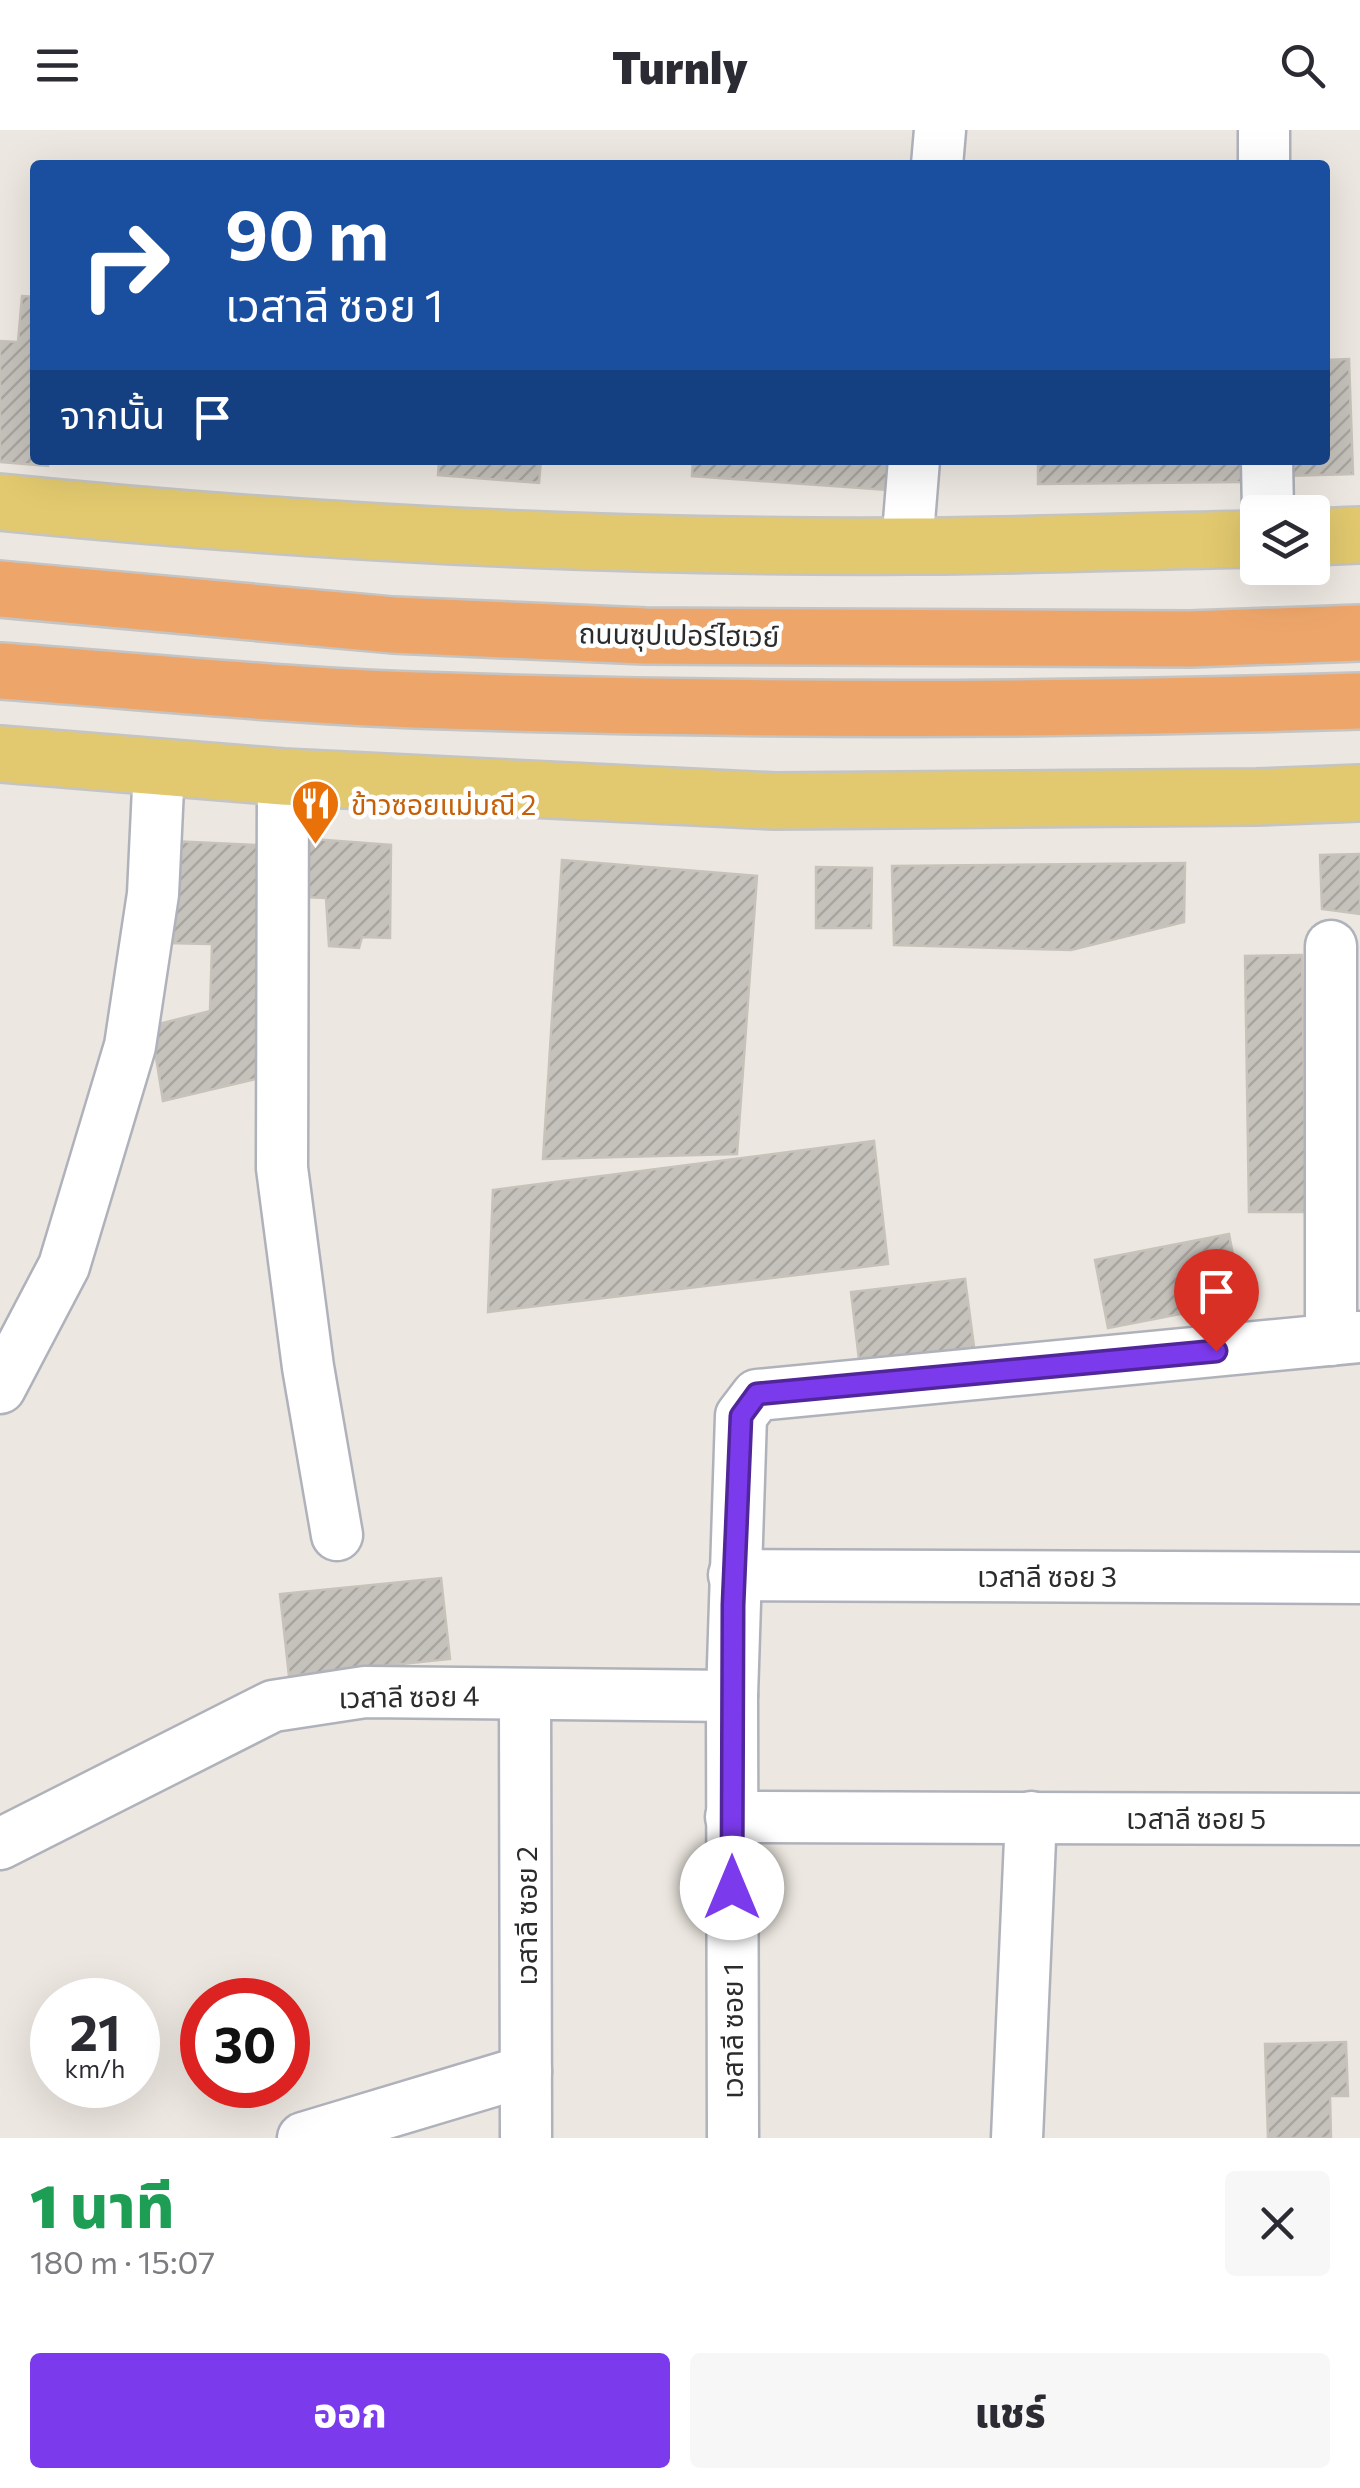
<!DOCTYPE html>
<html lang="th">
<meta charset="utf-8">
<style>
body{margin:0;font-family:Commissioner,"Noto Sans Thai",sans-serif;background:#f7f7f7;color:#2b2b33;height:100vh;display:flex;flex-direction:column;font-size:38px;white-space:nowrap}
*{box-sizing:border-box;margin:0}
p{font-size:32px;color:#7c7c81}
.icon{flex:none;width:55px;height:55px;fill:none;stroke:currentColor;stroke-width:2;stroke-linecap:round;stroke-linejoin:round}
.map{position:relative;height:2008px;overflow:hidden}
.sheet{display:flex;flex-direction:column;background:#fff;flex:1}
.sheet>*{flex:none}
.top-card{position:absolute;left:30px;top:30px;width:1300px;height:305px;border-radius:10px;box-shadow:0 10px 40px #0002;background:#1a4fa0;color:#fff;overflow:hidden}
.fabs{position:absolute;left:1240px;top:365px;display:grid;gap:20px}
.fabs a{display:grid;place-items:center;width:90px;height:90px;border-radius:10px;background:#fff;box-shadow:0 10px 40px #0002;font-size:50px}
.speed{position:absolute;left:30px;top:1848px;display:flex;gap:20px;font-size:50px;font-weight:700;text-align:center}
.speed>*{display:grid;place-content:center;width:130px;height:130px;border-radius:50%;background:#fff;box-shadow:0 10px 40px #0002;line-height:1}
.speed small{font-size:25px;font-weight:400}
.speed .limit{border:15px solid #d22;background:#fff;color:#111}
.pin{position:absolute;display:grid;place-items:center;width:85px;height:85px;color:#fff;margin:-102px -42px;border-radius:50% 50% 50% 0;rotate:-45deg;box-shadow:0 0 10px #0007}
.pin .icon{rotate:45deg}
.me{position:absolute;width:110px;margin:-55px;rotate:0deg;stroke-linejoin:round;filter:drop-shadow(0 0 8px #0008)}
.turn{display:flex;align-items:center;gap:35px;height:210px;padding:0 30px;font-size:45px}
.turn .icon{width:130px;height:130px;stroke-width:2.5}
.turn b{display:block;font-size:70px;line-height:85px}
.then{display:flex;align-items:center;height:95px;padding:0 30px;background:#0003;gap:20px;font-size:38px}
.round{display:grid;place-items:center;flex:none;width:105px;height:105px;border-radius:10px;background:#f7f7f7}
.summary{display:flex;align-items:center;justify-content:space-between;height:170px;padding:0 30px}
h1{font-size:60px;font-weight:800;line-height:75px;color:#1e9e55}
.primary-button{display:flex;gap:20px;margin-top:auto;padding:20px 30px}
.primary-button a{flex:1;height:115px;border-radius:10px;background:#7c3aed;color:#fff;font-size:40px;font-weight:800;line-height:115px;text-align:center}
.primary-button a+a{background:#f7f7f7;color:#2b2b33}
header{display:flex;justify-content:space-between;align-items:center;height:130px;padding:0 30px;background:#fff;font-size:45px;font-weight:800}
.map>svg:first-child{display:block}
.building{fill:url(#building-hatch);stroke:#c8c3ba;stroke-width:2.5}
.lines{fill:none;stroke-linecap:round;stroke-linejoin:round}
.minor-casing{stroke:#b0b2bb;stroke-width:55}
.major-casing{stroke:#c4c4c4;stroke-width:60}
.highway-casing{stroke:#c4c4c4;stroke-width:60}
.minor{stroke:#fff;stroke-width:50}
.major{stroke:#e2c96f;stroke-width:55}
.highway{stroke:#eda56a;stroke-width:55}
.route-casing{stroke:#51269a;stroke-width:25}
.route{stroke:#7c3aed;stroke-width:18}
.labels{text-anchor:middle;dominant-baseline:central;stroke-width:9;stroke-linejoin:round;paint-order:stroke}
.street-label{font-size:28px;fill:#2c2c2c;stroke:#fff}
.food-label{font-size:28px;fill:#c56008;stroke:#fff;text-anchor:start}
</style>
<header><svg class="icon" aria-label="menu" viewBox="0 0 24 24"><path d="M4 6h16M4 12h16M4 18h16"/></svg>Turnly<svg class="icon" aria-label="search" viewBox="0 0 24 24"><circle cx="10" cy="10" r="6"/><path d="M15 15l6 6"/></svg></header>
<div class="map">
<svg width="1360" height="2008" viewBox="0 0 1360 2008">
<defs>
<pattern id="building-hatch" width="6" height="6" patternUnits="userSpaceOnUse" patternTransform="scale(2.5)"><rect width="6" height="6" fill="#c5c1bb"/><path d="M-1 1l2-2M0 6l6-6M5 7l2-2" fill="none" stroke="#a9a6a1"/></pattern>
</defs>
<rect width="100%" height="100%" fill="#ece7e0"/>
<g class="building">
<polygon points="22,166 35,167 35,330 48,330 48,336 0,332 0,211 18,212"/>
<polygon points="1349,229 1353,344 1285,346 1284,330 1325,330 1325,230"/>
<polygon points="439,330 541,330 539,353 438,345"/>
<polygon points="693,330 903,330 901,361 692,346"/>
<polygon points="1038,330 1243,330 1243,352 1038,354"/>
<polygon points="299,708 391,715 390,808 362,807 359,818 329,816 326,768 303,767"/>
<polygon points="171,711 258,715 256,949 163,971 151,896 210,881 212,814 165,813"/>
<polygon points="1360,724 1360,784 1322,779 1320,725"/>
<polygon points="562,730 757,746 737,1024 543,1029"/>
<polygon points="1185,733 1184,792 1071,820 894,815 892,736"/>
<polygon points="816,737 872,738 871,798 816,798"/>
<polygon points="1302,825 1306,1082 1249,1082 1245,826"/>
<polygon points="874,1011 888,1134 488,1182 493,1060"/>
<polygon points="1229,1104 1242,1172 1108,1198 1095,1130"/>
<polygon points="965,1149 975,1224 860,1238 851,1162"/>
<polygon points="441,1448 450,1529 289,1546 280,1464"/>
<polygon points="1346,1912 1348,1966 1330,1966 1331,2008 1268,2008 1265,1914"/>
</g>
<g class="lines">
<defs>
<g id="minor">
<polyline points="1264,0 1264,35"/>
<polyline points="937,35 940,0"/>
<polyline points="1267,330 1268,382"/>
<polyline points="907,416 914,330"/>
<polyline points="283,647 282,1038 308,1237 337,1405"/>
<polyline points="1331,816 1331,1210"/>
<polyline points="0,1258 64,1136 130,916 153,764 159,637"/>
<polyline points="734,1445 1360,1448"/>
<polyline points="525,1565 526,2008"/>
<polyline points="731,1687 1360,1689"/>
<polyline points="0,1714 273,1576 365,1562 732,1566"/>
<polyline points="303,2008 526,1941"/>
<polyline points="733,2008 732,1566 741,1286 757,1265 1360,1207"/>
<polyline points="1017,2008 1031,1687"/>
</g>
<g id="major">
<path d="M0,372C302,402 606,418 909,416C1025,416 1141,411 1258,409"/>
<polyline points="1312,407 1360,405"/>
<polyline points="0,624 283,647 775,671 1257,667 1360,663"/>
</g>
<g id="highway">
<polyline points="0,459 393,495 645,506 1190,509 1360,503"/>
<path d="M0,541C138,551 277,565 415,570C730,581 1045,581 1360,571"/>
</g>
</defs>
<use href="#minor" class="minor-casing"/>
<use href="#major" class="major-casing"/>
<use href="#highway" class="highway-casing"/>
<use href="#minor" class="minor"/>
<use href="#major" class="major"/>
<use href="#highway" class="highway"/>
</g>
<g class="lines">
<defs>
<polyline id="route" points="732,1758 733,1475 741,1286 757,1264 1216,1221"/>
</defs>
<use href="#route" class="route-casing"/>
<use href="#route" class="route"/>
</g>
<defs>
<symbol id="restaurant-pin" viewBox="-11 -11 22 30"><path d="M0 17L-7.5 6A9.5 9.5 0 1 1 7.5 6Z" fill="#e8710a" stroke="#fff"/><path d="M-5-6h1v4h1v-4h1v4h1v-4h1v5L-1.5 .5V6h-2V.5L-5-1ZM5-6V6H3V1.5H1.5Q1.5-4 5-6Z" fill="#fff"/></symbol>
</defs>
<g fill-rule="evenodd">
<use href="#restaurant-pin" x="288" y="646" width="55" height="75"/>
</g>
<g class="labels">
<g class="street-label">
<text transform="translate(679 504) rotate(1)">ถนนซุปเปอร์ไฮเวย์</text>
<text x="1047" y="1446">เวสาลี ซอย 3</text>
<text transform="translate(409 1566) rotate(-1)">เวสาลี ซอย 4</text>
<text x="1196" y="1688">เวสาลี ซอย 5</text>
<text transform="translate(526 1786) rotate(-90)">เวสาลี ซอย 2</text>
<text transform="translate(732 1901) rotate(-90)">เวสาลี ซอย 1</text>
</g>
<g class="food-label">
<text x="351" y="674">ข้าวซอยแม่มณี 2</text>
</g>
</g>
</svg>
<div class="fabs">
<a><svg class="icon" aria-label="layers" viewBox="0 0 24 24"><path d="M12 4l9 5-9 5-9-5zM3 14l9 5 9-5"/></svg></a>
</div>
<div class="speed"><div>21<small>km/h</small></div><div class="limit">30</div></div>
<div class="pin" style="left:1216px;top:1221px;background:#d93025"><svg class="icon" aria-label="arrive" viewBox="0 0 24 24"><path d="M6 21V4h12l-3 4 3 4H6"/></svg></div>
<svg class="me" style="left:732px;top:1758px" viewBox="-20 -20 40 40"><circle r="19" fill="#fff"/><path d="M0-13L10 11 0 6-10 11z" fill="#7c3aed"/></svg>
<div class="top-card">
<div class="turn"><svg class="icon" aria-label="right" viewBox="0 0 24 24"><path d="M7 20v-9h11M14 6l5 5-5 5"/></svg><div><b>90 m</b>เวสาลี ซอย 1</div></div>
<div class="then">จากนั้น<svg class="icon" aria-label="arrive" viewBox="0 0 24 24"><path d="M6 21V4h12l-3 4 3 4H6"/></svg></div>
</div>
</div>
<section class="sheet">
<div class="summary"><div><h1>1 นาที</h1><p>180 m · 15:07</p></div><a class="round"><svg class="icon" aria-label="close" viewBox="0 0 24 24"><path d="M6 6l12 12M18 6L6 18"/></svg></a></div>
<div class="primary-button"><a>ออก</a><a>แชร์</a></div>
</section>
